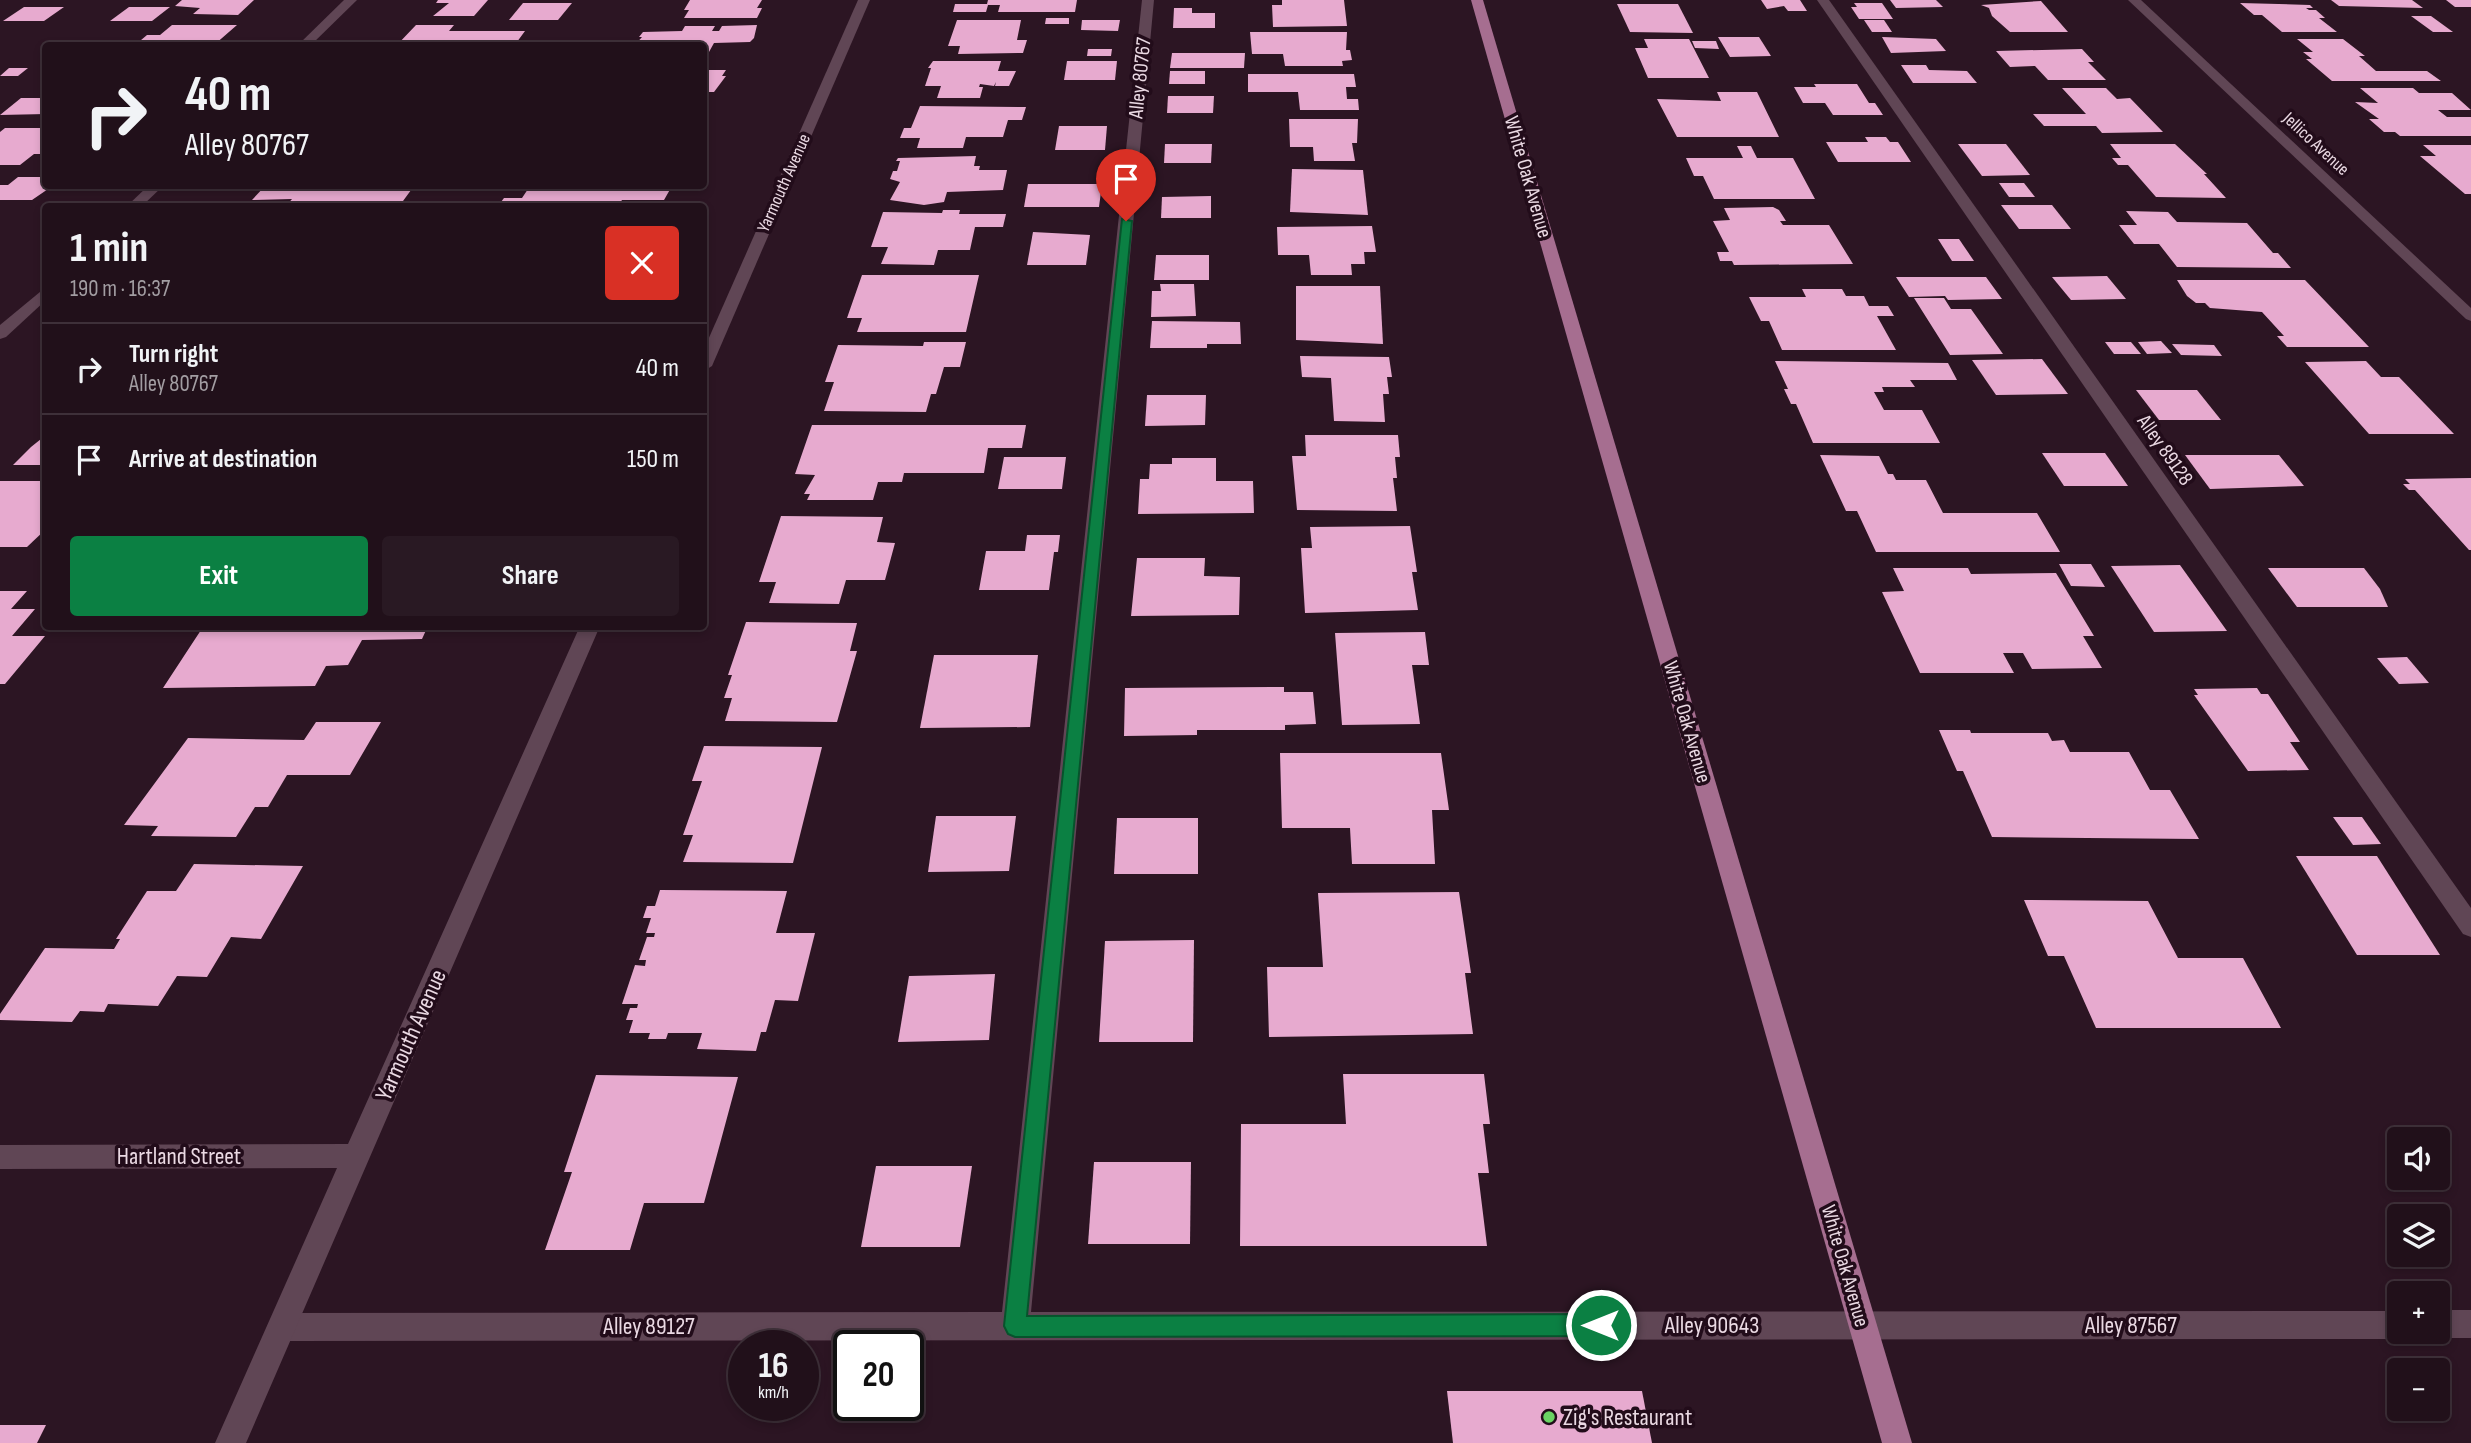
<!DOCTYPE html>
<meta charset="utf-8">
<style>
body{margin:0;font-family:"Sofia Sans Condensed",sans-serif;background:#291923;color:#f1f3f6;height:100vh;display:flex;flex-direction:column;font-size:26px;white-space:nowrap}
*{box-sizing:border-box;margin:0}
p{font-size:23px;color:#a29da2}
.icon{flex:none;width:38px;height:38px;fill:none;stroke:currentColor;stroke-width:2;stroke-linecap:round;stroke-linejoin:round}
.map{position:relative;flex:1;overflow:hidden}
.drawer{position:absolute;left:42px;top:203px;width:665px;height:427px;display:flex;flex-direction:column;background:#21101a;border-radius:7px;box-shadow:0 4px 10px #0003,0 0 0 2px #3e3039}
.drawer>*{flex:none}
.top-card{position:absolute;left:42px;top:42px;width:665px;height:147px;border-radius:7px;box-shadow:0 4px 10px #0003,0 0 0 2px #3e3039;background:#21101a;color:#f1f3f6;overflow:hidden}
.controls{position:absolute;left:2387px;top:1127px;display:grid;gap:14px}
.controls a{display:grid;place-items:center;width:63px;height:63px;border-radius:7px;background:#21101a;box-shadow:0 4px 10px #0003,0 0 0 2px #3e3039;font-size:35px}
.speed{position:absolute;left:728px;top:1330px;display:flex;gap:14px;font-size:35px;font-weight:700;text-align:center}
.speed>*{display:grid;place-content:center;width:91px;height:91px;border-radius:50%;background:#21101a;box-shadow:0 4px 10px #0003,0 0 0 2px #3e3039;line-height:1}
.speed small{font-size:18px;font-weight:400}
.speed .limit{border:4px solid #111;border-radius:10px;background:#fff;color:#111}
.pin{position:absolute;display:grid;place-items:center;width:60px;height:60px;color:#fff;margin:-72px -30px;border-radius:50% 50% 50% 0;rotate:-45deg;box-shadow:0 0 7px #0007}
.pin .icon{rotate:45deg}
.me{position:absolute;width:77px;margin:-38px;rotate:270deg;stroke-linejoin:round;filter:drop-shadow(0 0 5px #0008)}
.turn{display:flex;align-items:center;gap:24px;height:147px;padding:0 28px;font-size:32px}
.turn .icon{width:91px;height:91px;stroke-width:2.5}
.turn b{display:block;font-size:49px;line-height:60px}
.round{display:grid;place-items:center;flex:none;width:74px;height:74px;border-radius:7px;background:#291923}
.summary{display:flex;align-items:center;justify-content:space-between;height:119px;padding:0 28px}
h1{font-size:42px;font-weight:700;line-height:52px}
.button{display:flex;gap:14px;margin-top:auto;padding:14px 28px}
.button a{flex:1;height:80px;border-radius:7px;background:#0b8043;color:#fff;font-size:28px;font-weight:700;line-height:80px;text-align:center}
.button a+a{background:#291923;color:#f1f3f6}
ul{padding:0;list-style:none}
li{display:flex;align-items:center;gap:21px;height:91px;padding:0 28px;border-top:2px solid #3e3039}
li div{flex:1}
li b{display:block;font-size:26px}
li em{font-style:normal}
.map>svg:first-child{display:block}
.building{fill:#e7aacf}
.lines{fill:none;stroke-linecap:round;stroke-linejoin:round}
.lane{fill:#604655;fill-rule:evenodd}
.street{fill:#604655;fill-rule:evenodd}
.primary{fill:#a66e90;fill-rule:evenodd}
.route{fill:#0b8043;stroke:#07532c;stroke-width:2}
.poi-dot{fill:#6ad363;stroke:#220c1a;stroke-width:2.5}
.labels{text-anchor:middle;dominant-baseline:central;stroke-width:7;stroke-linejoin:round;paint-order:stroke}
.far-street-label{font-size:18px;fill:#ead9e3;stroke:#220c1a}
.street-label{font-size:21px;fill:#ead9e3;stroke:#220c1a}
.near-street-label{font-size:24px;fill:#ead9e3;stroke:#220c1a}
.near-poi-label{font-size:24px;fill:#ead9e3;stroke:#220c1a;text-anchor:start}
</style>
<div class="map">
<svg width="2471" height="1443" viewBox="0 0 2471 1443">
<rect width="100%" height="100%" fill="#2c1523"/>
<g class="building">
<polygon points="182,0 254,0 238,15 193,14 200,8 175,6"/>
<polygon points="438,0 488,0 474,16 433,16 449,3 436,3"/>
<polygon points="690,0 762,0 757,8 762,8 757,18 684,18 689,10 684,10"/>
<polygon points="988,0 1077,0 1075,12 998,12 1000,5 988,5 986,12 953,12 955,4 987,4"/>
<polygon points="1282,0 1344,0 1347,26 1273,27 1272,5 1282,5"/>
<polygon points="1761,0 1800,0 1807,11 1788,11 1784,6 1767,9"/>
<polygon points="1890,0 1936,0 1943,7 1896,8"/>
<polygon points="2331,0 2412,0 2423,8 2339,6"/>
<polygon points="2446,0 2471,0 2471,7 2455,7"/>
<polygon points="2041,1 2068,32 2010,32 1992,16 1989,8 1981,5"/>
<polygon points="523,3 572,3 558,20 509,20"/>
<polygon points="1854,3 1882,3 1893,19 1859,19 1851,7 1857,7"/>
<polygon points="2240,3 2310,5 2313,8 2306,8 2309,10 2316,10 2325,18 2319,18 2337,32 2282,32 2262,15 2254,15"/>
<polygon points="1617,4 1678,4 1693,33 1630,32"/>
<polygon points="24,7 64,7 44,21 3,21"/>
<polygon points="129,7 170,7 152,21 110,21"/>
<polygon points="1174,8 1192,8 1192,13 1215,13 1215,28 1173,28"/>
<polygon points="2411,16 2431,16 2453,32 2433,32"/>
<polygon points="1046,18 1069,18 1069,24 1045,24"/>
<polygon points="957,20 1021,20 1017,40 1027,40 1023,53 958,54 960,46 948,46"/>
<polygon points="1082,20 1120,20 1118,31 1081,30"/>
<polygon points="1864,20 1884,20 1892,32 1872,32"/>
<polygon points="172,25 237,25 214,45 134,46 147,35 160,35"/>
<polygon points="416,25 454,25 449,31 525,31 514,46 396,46"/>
<polygon points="757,25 754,38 750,42 714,43 709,52 704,52 704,46 634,46 642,37 639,37 643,32 682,31 685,26 715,26 712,31 719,31 722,26"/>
<polygon points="1250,32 1347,32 1346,50 1350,50 1352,60 1342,61 1343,66 1285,66 1283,54 1252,54"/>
<polygon points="1718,37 1759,37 1771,56 1730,57"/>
<polygon points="1882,37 1936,39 1946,51 1891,53"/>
<polygon points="1644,39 1689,39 1709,78 1648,78 1635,48 1648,48"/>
<polygon points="2297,39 2343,39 2365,56 2359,56 2376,71 2427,71 2441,81 2332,81 2306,59 2312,59 2303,52 2313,52"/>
<polygon points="1692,41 1716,41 1719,49 1695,48"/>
<polygon points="1088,49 1112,49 1111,56 1087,56"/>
<polygon points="2082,49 2094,62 2088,62 2106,80 2048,80 2035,66 2010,67 1996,51"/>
<polygon points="1172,53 1245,53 1244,68 1170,68"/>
<polygon points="933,61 1001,61 998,71 1016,71 1009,86 995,86 996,82 994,86 980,84 979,87 983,87 980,98 937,98 941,86 925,86 931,68 928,68"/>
<polygon points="1067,61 1117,61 1115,80 1064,80"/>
<polygon points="1901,65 1926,65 1929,70 1967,71 1977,83 1913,83"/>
<polygon points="9,68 28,68 18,76 0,76"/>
<polygon points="704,70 726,70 722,76 726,76 714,92 706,92 704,97"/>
<polygon points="1170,71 1205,71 1205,84 1169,84"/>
<polygon points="1248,74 1354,74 1356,87 1346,87 1347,99 1358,99 1359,110 1300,110 1298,92 1248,92"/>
<polygon points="1814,84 1857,84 1869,103 1875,103 1883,115 1833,115 1825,103 1803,103 1794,87 1816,87"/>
<polygon points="2062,88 2106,88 2117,99 2130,98 2163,132 2102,133 2096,126 2044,126 2033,114 2086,114"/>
<polygon points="2360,88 2413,88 2419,93 2452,93 2471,110 2438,110 2447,117 2471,117 2471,136 2400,136 2395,132 2384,132 2369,119 2379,119 2355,102 2378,103"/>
<polygon points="1717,92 1757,92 1779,137 1677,137 1657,99 1721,101"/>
<polygon points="1168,96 1214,96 1213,113 1167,113"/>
<polygon points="21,98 46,98 46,114 0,115"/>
<polygon points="920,106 1026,107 1022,120 1008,120 1003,137 966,137 963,148 917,148 920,138 900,138 904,128 911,128"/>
<polygon points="1289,119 1358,119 1357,143 1352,143 1355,161 1314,161 1313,147 1290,147"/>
<polygon points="1059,126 1107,126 1105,150 1055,150"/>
<polygon points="5,128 46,128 46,154 34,154 20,165 0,165 0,132"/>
<polygon points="1865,137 1886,137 1890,142 1898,142 1911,162 1838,162 1826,142 1868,142"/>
<polygon points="1165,144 1212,144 1211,163 1164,163"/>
<polygon points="1958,144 2006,144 2030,175 1982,176"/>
<polygon points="2110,144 2175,144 2207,174 2204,174 2226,198 2156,197 2128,165 2118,165 2112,158 2121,158"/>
<polygon points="2423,145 2471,145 2471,194 2465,194 2420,156 2436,156"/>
<polygon points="1737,146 1751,146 1757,158 1793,158 1815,199 1714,199 1703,176 1694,176 1686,158 1743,158"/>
<polygon points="976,156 974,166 980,166 979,170 1007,170 1003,190 947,192 944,202 924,205 890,200 900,182 890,179 893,171 897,171 900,161 896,161 898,158"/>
<polygon points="1292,169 1363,170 1368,215 1290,212"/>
<polygon points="18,177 46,177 46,186 51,187 32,200 0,200 0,185 8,185"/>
<polygon points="1999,183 2024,183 2035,197 2009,197"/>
<polygon points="1028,184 1102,184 1099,207 1024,207"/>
<polygon points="265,186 414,186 403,201 380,202 377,206 286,206 292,199 252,200"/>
<polygon points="530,186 672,186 664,200 622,200 618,206 498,206 504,198 522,198"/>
<polygon points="1211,196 1211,218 1161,218 1162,197"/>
<polygon points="2001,205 2052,205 2071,229 2019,229"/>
<polygon points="1773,207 1779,210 1786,221 1780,221 1783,225 1829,225 1853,264 1734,265 1732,261 1720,261 1717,252 1729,252 1713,221 1730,220 1724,208"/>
<polygon points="943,210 960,210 959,214 1006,214 1003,227 975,227 970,250 938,250 934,265 881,264 888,247 871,247 883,212 942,213"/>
<polygon points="2126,211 2168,212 2177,222 2247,223 2273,253 2278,253 2291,268 2177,267 2159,244 2134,244 2119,225 2137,225"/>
<polygon points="1372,226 1376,252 1364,252 1365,264 1351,264 1352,275 1311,275 1309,255 1278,255 1277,227"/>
<polygon points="1033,232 1090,235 1086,265 1027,265"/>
<polygon points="1938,239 1959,239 1974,261 1952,261"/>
<polygon points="1156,255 1209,255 1209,280 1154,280"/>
<polygon points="862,275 979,275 966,332 857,332 862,318 847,318"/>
<polygon points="2107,276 2126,299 2071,300 2052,277"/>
<polygon points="1896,277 1986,277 2002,299 1948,300 1945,296 1909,297"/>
<polygon points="2177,280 2305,280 2369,347 2287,347 2277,336 2284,336 2262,312 2210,308 2205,303 2196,303 2187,296"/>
<polygon points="1160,284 1194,284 1196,316 1151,317 1152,291 1161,291"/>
<polygon points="1296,286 1380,286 1383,344 1296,340"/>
<polygon points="1802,289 1842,289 1846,296 1864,296 1869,306 1888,306 1894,316 1877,316 1896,350 1782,350 1769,321 1761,321 1749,297 1806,297"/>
<polygon points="1914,298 1944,298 1951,309 1971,309 2003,354 1950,355"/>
<polygon points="1152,321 1240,322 1241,344 1207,344 1207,348 1150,348"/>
<polygon points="2161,341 2172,353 2147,354 2138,342"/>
<polygon points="924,342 966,342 960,367 944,367 936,394 931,394 926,412 824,411 834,382 825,382 838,345 923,346"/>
<polygon points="2105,342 2131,342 2141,354 2114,354"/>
<polygon points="2172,344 2214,345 2222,356 2181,355"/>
<polygon points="1300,356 1389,357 1392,377 1387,377 1389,394 1383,394 1385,422 1334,421 1331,378 1302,377"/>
<polygon points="2042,359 2068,394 1996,395 1972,360"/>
<polygon points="1775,361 1948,363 1957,380 1910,380 1915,387 1882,387 1884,392 1874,392 1884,410 1922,410 1940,443 1813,443 1796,404 1791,404 1784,389 1788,389"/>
<polygon points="2366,361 2381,377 2399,377 2454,434 2369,434 2305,362"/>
<polygon points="2136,390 2197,390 2221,420 2159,420"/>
<polygon points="1147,395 1206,395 1205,425 1145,426"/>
<polygon points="812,425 1026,425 1022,448 988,448 984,473 904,473 902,482 878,482 873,500 807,500 810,494 804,494 815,475 795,474"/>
<polygon points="46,435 46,465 13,465 31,447"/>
<polygon points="1305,435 1398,435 1400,457 1395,457 1397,478 1393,478 1397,511 1297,510 1292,456 1306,456"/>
<polygon points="2042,453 2105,453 2128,486 2064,486"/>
<polygon points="1820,455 1879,456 1888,474 1893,474 1896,480 1926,480 1943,513 2037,513 2060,552 1876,552 1857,511 1846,511"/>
<polygon points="2185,455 2279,455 2304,486 2210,489"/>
<polygon points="1004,457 1066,457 1062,489 998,489"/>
<polygon points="1172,458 1216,458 1216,481 1253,481 1254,513 1138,514 1140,479 1149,479 1150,464 1172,464"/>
<polygon points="2471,478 2471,550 2469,550 2415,490 2409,490 2403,484 2410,484 2405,479"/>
<polygon points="0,481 46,481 46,529 27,547 0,547"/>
<polygon points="781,516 883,517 877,542 895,543 885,580 846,580 839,604 769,603 776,582 759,582"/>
<polygon points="1410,526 1417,572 1412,572 1418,610 1305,613 1301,548 1312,548 1310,527"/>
<polygon points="1027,535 1060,535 1058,552 1054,552 1049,590 979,590 986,551 1025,551"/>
<polygon points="1137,558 1205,558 1204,576 1240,577 1239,615 1131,616"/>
<polygon points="2059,564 2091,564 2105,587 2071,586"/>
<polygon points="2180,565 2227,631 2154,632 2111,566"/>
<polygon points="1893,568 1968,568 1971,574 2056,573 2094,636 2083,636 2102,668 2032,669 2023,653 2003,653 2014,673 1920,673 1882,592 1904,591"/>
<polygon points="2268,568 2364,568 2380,589 2388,607 2297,607"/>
<polygon points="0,591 27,591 11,609 35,609 12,636 45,636 5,684 0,684"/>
<polygon points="746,622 857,623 850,651 857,651 837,722 725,721 732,698 724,698 732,675 728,675"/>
<polygon points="235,626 428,626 422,639 362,640 348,665 326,666 315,686 163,688 201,630 232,630"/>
<polygon points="1425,632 1429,665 1412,665 1420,724 1342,725 1335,633"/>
<polygon points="934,655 1038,655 1030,727 920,728"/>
<polygon points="2407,657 2429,683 2399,684 2377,658"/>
<polygon points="1284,687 1284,692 1313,692 1316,724 1285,725 1285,730 1197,730 1197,735 1124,736 1125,688"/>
<polygon points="2257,688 2261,694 2268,694 2300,742 2290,742 2309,770 2248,771 2194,695 2198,695 2194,689"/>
<polygon points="316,722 381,722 350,775 287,775 268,807 255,807 236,837 151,836 158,826 124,825 188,738 304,740"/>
<polygon points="1939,730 1970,730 1971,733 2048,733 2052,741 2064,740 2070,752 2129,752 2150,790 2170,790 2199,839 1992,837 1963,771 1957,771"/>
<polygon points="704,746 822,747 793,863 683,862 693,835 683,835 702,781 692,781"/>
<polygon points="1280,753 1441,753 1449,810 1432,810 1435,864 1352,864 1350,828 1282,828"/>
<polygon points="936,816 1016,816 1009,871 928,872"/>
<polygon points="2333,817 2362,817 2381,844 2353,845"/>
<polygon points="1117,818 1198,818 1198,874 1114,874"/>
<polygon points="2296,856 2377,856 2440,955 2357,955"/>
<polygon points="194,864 303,866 261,939 231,937 207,977 177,976 158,1006 108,1004 104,1012 80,1011 72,1022 0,1020 0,1014 45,948 114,949 120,939 116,939 147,891 176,891"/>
<polygon points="660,890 787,891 776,933 815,933 798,1001 775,1000 766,1032 761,1032 756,1051 697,1049 702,1033 668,1033 666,1039 648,1039 650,1033 629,1033 633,1020 626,1020 630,1008 637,1008 638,1004 622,1004 635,965 645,966 646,960 639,960 647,937 654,937 655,933 646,933 651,918 643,918 647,906 655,906"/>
<polygon points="1459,892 1471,973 1465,973 1473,1034 1269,1037 1267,967 1323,967 1318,893"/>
<polygon points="2024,900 2148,901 2178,958 2243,958 2281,1028 2096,1028 2064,956 2048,956"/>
<polygon points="1194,940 1193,1042 1099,1042 1105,941"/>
<polygon points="995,974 989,1040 898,1042 909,976"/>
<polygon points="1343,1074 1484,1074 1490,1124 1483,1124 1489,1173 1478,1173 1487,1246 1240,1246 1241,1124 1346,1124"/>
<polygon points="596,1075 738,1077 704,1203 644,1203 630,1250 545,1250 572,1172 564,1172"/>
<polygon points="1094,1162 1191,1162 1190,1244 1088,1244"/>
<polygon points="876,1166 972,1166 960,1247 861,1247"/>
<polygon points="1447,1391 1642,1391 1652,1443 1453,1443"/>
<polygon points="0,1425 46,1425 37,1443 0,1443"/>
</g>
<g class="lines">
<g class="lane">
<polygon points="1142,0 1154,0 1031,1312 2399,1311 2399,1332 2411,1332 2409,1335 2399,1339 282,1341 272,1337 267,1327 272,1317 282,1313 1002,1312"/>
<polygon points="1817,0 1829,0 2471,908 2471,937 2463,934"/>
<polygon points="2438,1310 2471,1310 2471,1338 2438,1338 2428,1334 2427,1332 2438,1332"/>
</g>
<g class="street">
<polygon points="344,0 357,0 310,46 297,46"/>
<polygon points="858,0 870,0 712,366 704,371 704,349"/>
<polygon points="2128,0 2141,0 2471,308 2471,321 2466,319"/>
<polygon points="148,186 163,186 142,206 127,206"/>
<polygon points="46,287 46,300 6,337 0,339 0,325"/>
<polygon points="580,626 600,626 246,1443 215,1443 337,1168 0,1169 0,1145 348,1144"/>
</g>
<polygon class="primary" points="1471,0 1483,0 1912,1443 1882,1443"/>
</g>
<polygon class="route" points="1122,219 1132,221 1027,1316 1601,1314 1608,1317 1612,1325 1608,1332 1601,1336 1015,1337 1008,1334 1004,1326"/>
<circle class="poi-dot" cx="1549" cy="1417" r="7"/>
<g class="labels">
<g class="far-street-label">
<text transform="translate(2316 144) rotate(43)">Jellico Avenue</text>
<text transform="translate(784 183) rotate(-66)">Yarmouth Avenue</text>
</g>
<g class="street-label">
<text transform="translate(1140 78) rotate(-84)">Alley 80767</text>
<text transform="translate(1528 177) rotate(74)">White Oak Avenue</text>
<text transform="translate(2165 450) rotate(55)">Alley 89128</text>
<text transform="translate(1687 722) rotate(74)">White Oak Avenue</text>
<text transform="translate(1845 1266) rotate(74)">White Oak Avenue</text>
</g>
<g class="near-street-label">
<text transform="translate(411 1035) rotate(-66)">Yarmouth Avenue</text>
<text x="179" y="1156">Hartland Street</text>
<text x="1712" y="1325">Alley 90643</text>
<text x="2131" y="1325">Alley 87567</text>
<text x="649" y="1326">Alley 89127</text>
</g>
<g class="near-poi-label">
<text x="1563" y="1417">Zig's Restaurant</text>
</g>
</g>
</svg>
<div class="controls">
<a><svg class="icon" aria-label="sound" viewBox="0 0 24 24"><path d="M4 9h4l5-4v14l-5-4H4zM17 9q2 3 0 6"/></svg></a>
<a><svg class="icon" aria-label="layers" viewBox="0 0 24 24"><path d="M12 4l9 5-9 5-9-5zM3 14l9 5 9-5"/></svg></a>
<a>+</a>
<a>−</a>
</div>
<div class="speed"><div>16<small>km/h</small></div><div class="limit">20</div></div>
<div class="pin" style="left:1126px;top:221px;background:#d93025"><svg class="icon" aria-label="arrive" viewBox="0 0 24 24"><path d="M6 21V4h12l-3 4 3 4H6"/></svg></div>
<svg class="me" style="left:1601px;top:1325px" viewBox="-20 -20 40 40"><circle r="17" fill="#0b8043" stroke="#fff" stroke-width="3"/><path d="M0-11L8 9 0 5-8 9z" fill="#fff"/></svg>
<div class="top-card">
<div class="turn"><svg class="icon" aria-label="right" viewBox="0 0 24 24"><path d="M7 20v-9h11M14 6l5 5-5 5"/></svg><div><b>40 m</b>Alley 80767</div></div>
</div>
<section class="drawer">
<div class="summary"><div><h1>1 min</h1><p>190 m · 16:37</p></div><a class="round" style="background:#d93025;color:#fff"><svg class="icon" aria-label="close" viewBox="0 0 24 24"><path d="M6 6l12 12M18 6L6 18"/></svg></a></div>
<ul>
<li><svg class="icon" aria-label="right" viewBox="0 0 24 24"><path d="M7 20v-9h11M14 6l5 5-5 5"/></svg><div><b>Turn right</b><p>Alley 80767</p></div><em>40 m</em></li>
<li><svg class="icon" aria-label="arrive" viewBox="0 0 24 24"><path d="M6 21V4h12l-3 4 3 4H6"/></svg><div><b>Arrive at destination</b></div><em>150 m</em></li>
</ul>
<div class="button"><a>Exit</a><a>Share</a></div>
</section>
</div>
